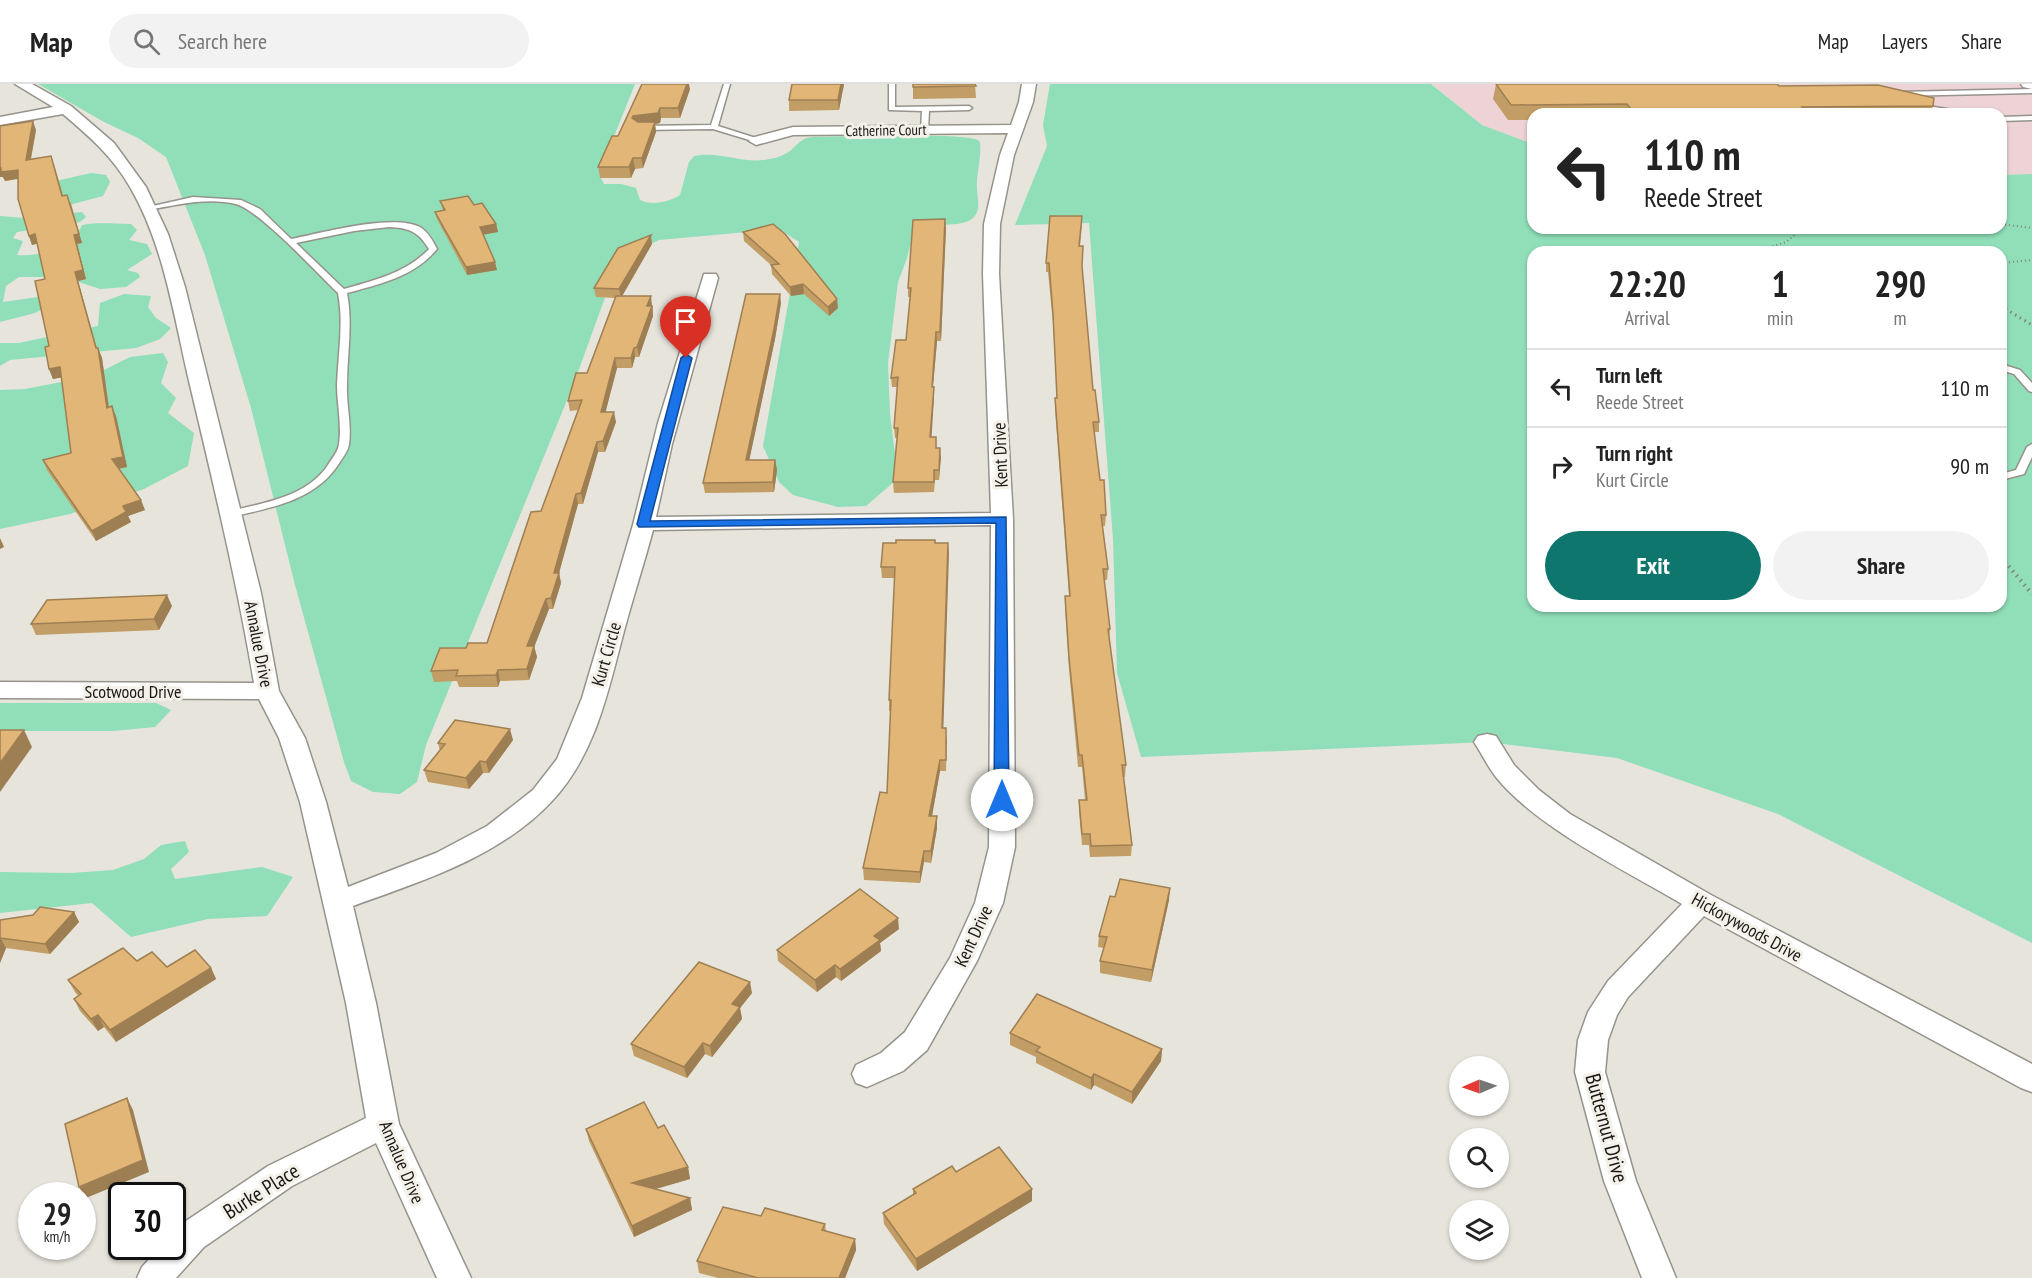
<!DOCTYPE html>
<style>
body{margin:0;font-family:"PT Sans Narrow",sans-serif;background:#f2f2f2;color:#222;height:100vh;display:flex;flex-direction:column;font-size:22px;white-space:nowrap}
*{box-sizing:border-box;margin:0}
p{font-size:20px;color:#767676}
.icon{flex:none;width:33px;height:33px;fill:none;stroke:currentColor;stroke-width:2;stroke-linecap:round;stroke-linejoin:round}
.map{position:relative;flex:1;overflow:hidden}
.drawer{position:absolute;left:1527px;top:162px;width:480px;height:366px;display:flex;flex-direction:column;background:#fff;border-radius:18px;box-shadow:0 2px 4px #0004}
.drawer>*{flex:none}
.guide{position:absolute;left:1527px;top:24px;width:480px;height:126px;border-radius:18px;box-shadow:0 2px 4px #0004;background:#fff;color:#222;overflow:hidden}
.needle{width:39px;rotate:268deg}
.fabs{position:absolute;left:1449px;top:972px;display:grid;gap:12px}
.fabs a{display:grid;place-items:center;width:60px;height:60px;border-radius:50%;background:#fff;box-shadow:0 2px 4px #0004;font-size:30px}
.speed{position:absolute;left:18px;top:1098px;display:flex;gap:12px;font-size:30px;font-weight:700;text-align:center}
.speed>*{display:grid;place-content:center;width:78px;height:78px;border-radius:50%;background:#fff;box-shadow:0 2px 4px #0004;line-height:1}
.speed small{font-size:15px;font-weight:400}
.speed .limit{border:3px solid #111;border-radius:9px;background:#fff;color:#111}
.pin{position:absolute;display:grid;place-items:center;width:51px;height:51px;color:#fff;margin:-62px -26px;border-radius:50% 50% 50% 0;rotate:-45deg;box-shadow:0 0 6px #0007}
.pin .icon{rotate:45deg}
.me{position:absolute;width:66px;margin:-33px;rotate:0deg;stroke-linejoin:round;filter:drop-shadow(0 0 4px #0008)}
.turn{display:flex;align-items:center;gap:21px;height:126px;padding:0 18px;font-size:27px}
.turn .icon{width:78px;height:78px;stroke-width:2.5}
.turn b{display:block;font-size:42px;line-height:51px}
.eta{display:flex;justify-content:space-evenly;align-items:center;height:102px;text-align:center}
.eta b{font-size:36px;font-weight:700;line-height:42px}
.cta{display:flex;gap:12px;margin-top:auto;padding:12px 18px}
.cta a{flex:1;height:69px;border-radius:36px;background:#0f766e;color:#fff;font-size:24px;font-weight:700;line-height:69px;text-align:center}
.cta a+a{background:#f2f2f2;color:#222}
ul{padding:0;list-style:none}
li{display:flex;align-items:center;gap:18px;height:78px;padding:0 18px;border-top:2px solid #e0e0e0}
li div{flex:1}
li b{display:block;font-size:22px}
li em{font-style:normal}
header{display:flex;align-items:center;gap:36px;box-sizing:border-box;height:84px;padding:0 30px;background:#fff;border-bottom:2px solid #e0e0e0}
header strong{font-size:28px}
nav{display:flex;gap:33px;margin-inline-start:auto;font-size:21px}
.search{width:420px;height:54px;background:#f2f2f2;display:flex;align-items:center;gap:15px;box-sizing:border-box;padding:0 21px;border-radius:33px;color:#767676;font-size:22px}
.map>svg:first-child{display:block}
.commercial{fill:#edd3d5}
.green{fill:#90dfb9;fill-rule:evenodd}
.lines{fill:none;stroke-linecap:round;stroke-linejoin:round}
.lane-casing{stroke:#95938b;stroke-width:3}
.street-casing{stroke:#95938b;stroke-width:3}
.path-far2{stroke:#84837c;stroke-width:2;stroke-dasharray:1 3;stroke-linecap:butt}
.path-far1{stroke:#84837c;stroke-width:3;stroke-dasharray:1.5 4;stroke-linecap:butt}
.path{stroke:#84837c;stroke-width:4;stroke-dasharray:1.5 4.5;stroke-linecap:butt}
.lane{fill:#fff;fill-rule:evenodd}
.street{fill:#fff;fill-rule:evenodd}
.wall{fill:#c29d65}
.shaded-wall{fill:#9e7f53}
.building{fill:#e2b676;stroke:#9e7f53;stroke-width:1.5}
.route{fill:#1a73e8;stroke:#114b97;stroke-width:1.5}
.labels{text-anchor:middle;dominant-baseline:central;stroke-width:6;stroke-linejoin:round;paint-order:stroke}
.far-street-label{font-size:15px;fill:#191815;stroke:#f3f1e8}
.street-label{font-size:18px;fill:#191815;stroke:#f3f1e8}
.near-street-label{font-size:21px;fill:#191815;stroke:#f3f1e8}
</style>
<header>
<strong>Map</strong>
<div class="search"><svg class="icon" aria-label="search" viewBox="0 0 24 24"><circle cx="10" cy="10" r="6"/><path d="M15 15l6 6"/></svg>Search here</div>
<nav><a>Map</a><a>Layers</a><a>Share</a></nav>
</header>
<div class="map">
<svg width="2032" height="1194" viewBox="0 0 2032 1194">
<rect width="100%" height="100%" fill="#e6e4db"/>
<polygon class="commercial" points="1432,0 2032,0 2032,90 2001,91 2001,30 1533,30 1533,60 1482,41"/>
<g class="green">
<path d="M38,0H635L599,90L604,100H621L636,104L640,116C652,122 669,118 680,111L689,78L694,72C719,67 740,79 764,76C772,75 780,73 787,69C797,63 799,54 813,53C835,53 970,48 979,57C983,61 977,90 977,97C976,106 979,116 978,125C974,144 948,139 934,142C927,144 920,148 913,151L907,174L898,198L888,279L890,330L896,378L895,397L866,422L838,423L793,411L779,398L763,362L799,158L779,145L659,156L619,175L574,299L426,661L417,698L400,710L373,708L351,697L344,678L295,501L251,324L205,171L166,73L138,54L104,38Z"/>
<path d="M1050,0H1431L1482,41L1533,60V144H2001V91L2032,90V859L1778,730L1617,674L1487,658L1141,673L1117,589L1113,455L1089,139L1015,141L1047,62L1043,41ZM1533,168H2001V522H1533Z"/>
<polygon points="91,89 106,91 110,98 103,112 69,121 39,104 56,97"/>
<path d="M82,128L86,133L80,138L17,148L13,154L23,157L17,171C39,173 73,164 82,141C101,138 112,140 131,140L137,146L129,156L147,160L152,170L127,186L138,189L140,193L126,203L100,205L64,193H19L6,202L3,218L38,213L52,220L35,229L0,238V132L24,134Z"/>
<polygon points="124,210 151,212 148,223 156,234 171,244 160,255 136,264 10,276 0,282 0,259 19,259 98,242 100,219"/>
<polygon points="163,269 168,278 161,299 176,314 168,329 194,349 188,382 144,405 70,430 0,445 0,306 25,305 61,298 100,288 130,273"/>
<polygon points="0,619 156,619 171,626 155,643 113,647 0,647"/>
<polygon points="185,757 189,768 171,785 175,795 262,783 293,793 267,832 208,835 131,853 92,819 0,829 0,788 71,789 113,786 144,775 161,761"/>
</g>
<g class="lines">
<defs>
<g id="lane">
<polygon points="724,0 730,0 718,42 759,55 759,59 713,45 640,46 636,44 640,42 711,41"/>
<polygon points="889,0 895,0 895,23 969,22 972,24 969,26 929,27 928,45 921,47 922,27 889,26"/>
<polygon points="2032,5 2032,9 1899,12 1896,10 1899,8"/>
<polygon points="1916,20 1965,28 1969,30 1952,30 1914,23 1914,21"/>
<polygon points="2032,32 2032,36 2001,37 2001,33"/>
<path d="M193,113L241,116L260,125L291,155C321,149 393,129 420,143C428,148 433,157 437,165C414,193 380,200 347,209C353,240 347,270 347,301C346,321 352,341 349,360C348,368 342,374 338,381C314,417 270,424 230,433L225,430L226,428C262,419 306,414 328,381C332,374 338,368 339,360C342,341 337,320 337,301C338,270 344,240 338,209C317,189 259,126 236,120C207,113 177,121 148,126L144,124ZM389,143C409,144 418,147 429,165C406,189 375,196 344,205L296,159L354,147Z"/>
<polygon points="2001,280 2020,286 2032,299 2032,308 2029,307 2014,290 2001,286"/>
<polygon points="2032,360 2032,373 2024,390 2001,396 2001,390 2016,386 2027,363"/>
</g>
<g id="street">
<path d="M15,0H32L71,22L114,59L146,103L168,150L185,203L261,509L279,607L305,654L326,718L348,803L436,769L487,742L533,706L557,675L582,614L633,441L658,339L704,190H716L718,194L672,360L656,433L991,429L983,190L984,140L1000,71L1008,49L793,51L756,61L749,57L751,54L793,43L1011,41L1019,18L1022,0H1036L1033,18L1014,71L1000,140L999,190L1013,435L1015,763L1003,819L977,877L927,966L903,987L867,1003L856,999L852,990L856,981L881,969L905,948L950,874L975,819L989,763L991,441L653,446C644,480 633,513 624,547C608,607 596,670 552,717C500,773 422,797 353,822L376,919L399,1040L471,1194H437L376,1059L292,1102L204,1163L176,1194H137L142,1183L161,1162H172V1150L180,1141L268,1082L366,1034L346,919L300,718L279,654L259,615L0,614V598L254,599C237,498 213,398 189,297C174,233 164,161 130,103C113,73 89,52 63,30L0,41V33L53,23Z"/>
<polygon points="2021,0 2032,0 2032,5 2023,3"/>
<path d="M1487,650L1496,652L1514,681L1539,706L1570,730L1711,811L2032,980V1008L2021,1004L1704,832L1628,913L1617,931L1608,956L1605,988L1636,1097L1676,1194H1642L1604,1097L1575,988L1578,956L1588,928L1608,897L1682,820C1625,786 1537,744 1496,693C1488,683 1482,670 1474,658L1478,652Z"/>
</g>
</defs>
<use href="#lane" class="lane-casing"/>
<use href="#street" class="street-casing"/>
<g class="path-far2">
<polyline points="2001,140 2032,144"/>
<polyline points="1765,168 1764,165 1786,158 1796,150 1791,144"/>
<polyline points="2001,179 2032,176"/>
</g>
<polyline class="path-far1" points="2001,222 2032,241"/>
<polyline class="path" points="2001,473 2032,510"/>
<use href="#lane" class="lane"/>
<use href="#street" class="street"/>
</g>
<g class="wall">
<polygon points="642,0 690,5 680,34 661,34 660,39 655,40 656,48 643,84 635,85 631,94 600,94 598,83 618,52"/>
<polygon points="792,0 844,0 839,26 789,27 789,16"/>
<polygon points="975,0 976,14 913,15 913,3"/>
<polygon points="1496,0 1779,2 1933,22 1930,30 1533,30 1533,36 1508,36 1493,15"/>
<polygon points="36,46 31,75 54,80 63,111 71,119 82,159 77,160 86,195 78,197 97,264 98,264 102,274 109,323 116,332 127,383 119,385 145,426 128,432 131,438 96,457 47,386 43,376 71,369 61,293 53,295 49,285 49,262 45,195 37,160 32,161 29,152 18,95 5,97 3,93"/>
<polygon points="440,117 474,121 496,140 498,148 483,150 497,186 467,191 437,135 435,128 443,126"/>
<polygon points="1082,141 1080,162 1082,184 1093,306 1099,338 1099,348 1094,348 1100,396 1106,431 1105,442 1102,442 1108,485 1107,496 1104,496 1110,545 1109,556 1126,681 1125,693 1124,693 1132,761 1131,772 1090,773 1089,761 1082,761 1079,728 1079,716 1085,716 1082,683 1078,683 1069,585 1065,523 1065,512 1069,512 1055,325 1055,314 1057,314 1053,239 1048,188 1046,188 1046,179"/>
<polygon points="946,144 941,257 937,257 933,303 934,312 931,353 937,364 940,364 939,396 935,396 934,408 894,409 893,398 898,354 895,354 894,344 897,303 892,303 891,294 906,256 910,213 908,213 908,204"/>
<polygon points="743,148 838,224 829,232 804,210 791,212 772,190 771,181 744,157"/>
<polygon points="652,160 622,212 653,222 653,232 639,273 635,273 632,284 617,284 605,328 616,338 605,368 598,368 583,420 578,420 559,489 561,499 553,525 549,525 534,562 537,573 529,596 500,597 498,603 459,603 457,597 434,598 431,587 466,564 487,559 541,427 578,326 570,327 568,317 587,289 615,214 596,213 594,204"/>
<polygon points="781,219 775,255 749,376 775,376 777,386 774,408 705,409 703,399"/>
<polygon points="935,459 948,459 943,644 947,655 946,687 940,687 932,732 937,744 931,779 924,778 920,799 864,796 863,784 887,709 891,627 889,627 889,616 895,494 882,494 881,483"/>
<polygon points="172,522 159,546 36,551 31,540"/>
<polygon points="513,656 489,689 483,689 469,705 428,698 424,686 440,667 438,659"/>
<polygon points="1115,813 1169,816 1151,898 1100,889 1100,877 1104,864 1098,863 1099,852"/>
<polygon points="74,828 79,838 50,870 6,864 0,879 0,836"/>
<polygon points="899,845 880,859 881,867 841,897 836,893 817,908 778,877 777,866"/>
<polygon points="137,877 167,883 211,884 216,895 116,958 104,943 98,947 80,927 74,915 78,912 75,908 68,896"/>
<polygon points="752,909 740,924 742,935 712,973 705,970 687,994 634,972 631,960"/>
<polygon points="1010,949 1162,965 1161,977 1132,1020 1094,1001 1091,1006 1036,979 1036,973 1010,961"/>
<polygon points="658,1044 688,1083 690,1095 655,1105 690,1114 692,1126 634,1153 589,1057 586,1045"/>
<polygon points="956,1088 1032,1117 917,1187 884,1140 883,1129 913,1111 913,1105"/>
<polygon points="825,1140 826,1147 855,1155 856,1166 845,1194 718,1194 699,1189 697,1177"/>
</g>
<g class="shaded-wall">
<polygon points="687,0 689,0 690,5 680,34 678,24"/>
<polygon points="841,0 844,0 839,26 838,16"/>
<polygon points="660,24 661,34 660,39 655,40 656,48 643,84 635,42 632,34 633,32"/>
<polygon points="33,37 36,46 29,84 26,76"/>
<polygon points="633,74 635,85 631,94 629,83"/>
<polygon points="0,84 18,86 21,94 5,97 3,93 0,93"/>
<polygon points="67,111 82,159 77,160 86,195 78,197 99,274 96,264 75,188"/>
<polygon points="945,135 946,144 941,257 940,248"/>
<polygon points="496,140 498,148 482,151 480,143"/>
<polygon points="35,150 38,159 32,161 29,152"/>
<polygon points="651,151 652,160 621,214 619,205"/>
<polygon points="495,178 497,186 467,191 466,183"/>
<polygon points="803,200 804,210 791,212 790,203"/>
<polygon points="780,210 781,219 775,255 747,387 746,376"/>
<polygon points="651,212 653,232 639,273 637,263 647,222"/>
<polygon points="837,215 838,224 829,232 828,223"/>
<polygon points="936,248 937,257 932,313 932,303"/>
<polygon points="98,264 102,274 110,333 107,324"/>
<polygon points="634,264 635,273 632,284 631,274"/>
<polygon points="615,274 617,284 603,338 601,328"/>
<polygon points="60,283 64,293 53,295 49,285"/>
<polygon points="934,303 934,312 931,363 930,353"/>
<polygon points="112,322 116,332 127,383 116,385 112,375"/>
<polygon points="614,328 616,338 605,368 603,357"/>
<polygon points="597,358 598,368 583,420 581,409"/>
<polygon points="940,364 941,374 939,396 939,386"/>
<polygon points="775,376 777,386 774,408 773,398"/>
<polygon points="576,410 578,420 559,489 561,499 553,525 551,514 554,489"/>
<polygon points="141,416 145,426 128,432 131,438 96,457 92,447 123,422"/>
<polygon points="0,454 4,463 0,465"/>
<polygon points="948,459 949,470 943,655 942,644"/>
<polygon points="167,511 172,522 159,546 154,535"/>
<polygon points="546,515 549,525 530,574 527,562"/>
<polygon points="534,562 537,573 529,596 527,585"/>
<polygon points="498,586 500,597 498,603 496,591"/>
<polygon points="510,645 513,656 489,689 486,678"/>
<polygon points="24,646 32,663 0,708 0,679"/>
<polygon points="940,676 940,687 930,743 929,732"/>
<polygon points="480,677 483,689 469,705 466,694"/>
<polygon points="937,732 937,744 931,779 931,767"/>
<polygon points="924,767 924,778 920,799 920,788"/>
<polygon points="1170,804 1169,816 1151,898 1152,886"/>
<polygon points="74,828 79,838 50,870 45,860"/>
<polygon points="898,834 899,845 880,859 881,867 841,897 840,885 874,852"/>
<polygon points="0,853 6,864 0,879"/>
<polygon points="835,881 836,893 817,908 815,896"/>
<polygon points="211,884 216,895 116,958 110,946"/>
<polygon points="750,898 752,909 740,924 742,935 712,973 710,962 732,920"/>
<polygon points="98,931 104,943 98,947 91,935"/>
<polygon points="703,959 705,970 687,994 684,983"/>
<polygon points="1162,965 1161,977 1132,1020 1132,1008"/>
<polygon points="1094,990 1094,1001 1091,1006 1091,994"/>
<polygon points="127,1014 133,1026 149,1088 86,1114 79,1103"/>
<polygon points="688,1083 690,1095 635,1111 632,1099"/>
<polygon points="1032,1105 1032,1117 917,1187 916,1175"/>
<polygon points="690,1114 692,1126 634,1153 632,1142"/>
<polygon points="855,1155 856,1166 845,1194 839,1194"/>
</g>
<g class="building">
<polygon points="642,0 687,0 678,24 660,24 658,29 633,32 632,34 638,38 655,38 642,74 633,74 629,83 598,83 612,52 618,52"/>
<polygon points="792,0 841,0 838,16 789,16"/>
<polygon points="913,0 975,0 976,2 913,3"/>
<polygon points="1496,0 1777,0 1779,2 1878,1 1934,14 1933,22 1802,23 1809,30 1635,30 1627,20 1511,21"/>
<polygon points="33,37 26,76 51,72 62,112 67,111 79,150 74,151 83,186 75,188 96,264 98,264 107,324 112,322 123,373 112,375 141,416 123,422 126,428 92,447 43,376 71,369 60,283 49,285 45,263 49,262 35,197 45,195 35,150 29,152 18,115 18,86 1,88 1,84 0,84 0,42"/>
<polygon points="468,112 474,121 482,119 496,140 480,143 495,178 466,183 435,128 445,126 440,117"/>
<polygon points="1050,132 1082,132 1079,162 1083,162 1082,182 1093,306 1095,306 1099,338 1093,338 1100,396 1104,396 1106,431 1101,431 1108,485 1103,485 1110,545 1108,545 1126,681 1122,681 1132,761 1091,762 1090,750 1082,750 1079,716 1087,716 1082,671 1079,671 1069,574 1065,512 1070,512 1055,314 1057,314 1053,230 1049,179 1046,179"/>
<polygon points="945,135 940,248 936,248 932,303 934,303 930,353 936,353 936,364 940,364 939,386 934,386 934,398 893,398 898,344 894,344 898,293 891,294 896,256 906,256 911,204 908,204 913,136"/>
<polygon points="773,140 785,150 837,215 828,223 803,200 790,203 771,181 779,180 743,148"/>
<polygon points="651,151 619,205 594,204 618,164"/>
<polygon points="746,210 780,210 774,245 746,376 775,376 773,398 703,399"/>
<polygon points="616,212 651,212 647,222 652,222 637,263 634,264 631,274 615,274 601,328 614,328 603,357 597,358 581,409 576,410 554,489 559,489 551,514 546,515 527,562 534,562 527,585 498,586 496,591 456,592 458,586 431,587 440,564 466,564 468,559 487,559 531,428 541,427 582,316 568,317 576,289 587,289"/>
<polygon points="896,456 935,456 935,459 948,459 942,644 946,644 946,676 940,676 929,732 937,732 931,767 924,767 920,788 863,784 880,708 887,709 891,616 889,616 895,483 881,483 883,459 896,459"/>
<polygon points="167,511 154,535 31,540 47,516"/>
<polygon points="455,636 510,645 486,678 480,677 466,694 424,686 445,660 438,659"/>
<polygon points="0,646 24,646 0,679"/>
<polygon points="1120,795 1170,804 1152,886 1100,877 1107,853 1099,852 1110,812 1115,813"/>
<polygon points="860,805 898,834 874,852 880,856 840,885 835,881 815,896 777,866"/>
<polygon points="40,823 74,828 45,860 0,854 0,836 33,831"/>
<polygon points="123,864 137,877 152,868 167,883 195,866 211,884 110,946 98,931 91,935 74,915 81,910 68,896"/>
<polygon points="699,878 750,898 732,920 740,923 710,962 703,959 684,983 631,960"/>
<polygon points="1037,910 1162,965 1132,1008 1094,990 1091,994 1036,967 1040,963 1010,949"/>
<polygon points="127,1014 143,1076 79,1103 65,1040"/>
<polygon points="644,1018 658,1044 664,1041 688,1083 632,1099 690,1114 632,1142 586,1045"/>
<polygon points="999,1063 1032,1105 916,1175 883,1129 916,1109 913,1105 952,1082 956,1088"/>
<polygon points="723,1123 761,1132 765,1124 825,1140 822,1146 855,1155 839,1194 758,1194 697,1177"/>
</g>
<polygon class="route" points="686,270 692,274 650,437 1006,433 1009,716 1007,720 997,720 994,716 996,439 639,443 637,440 681,274"/>
<g class="labels">
<g class="far-street-label">
<text transform="translate(886 46) rotate(-1)">Catherine Court</text>
</g>
<g class="street-label">
<text transform="translate(1000 371) rotate(-92)">Kent Drive</text>
<text transform="translate(259 560) rotate(79)">Annalue Drive</text>
<text transform="translate(606 570) rotate(-74)">Kurt Circle</text>
<text x="133" y="607">Scotwood Drive</text>
<text transform="translate(1747 843) rotate(29)">Hickorywoods Drive</text>
<text transform="translate(973 852) rotate(-65)">Kent Drive</text>
<text transform="translate(402 1078) rotate(67)">Annalue Drive</text>
</g>
<g class="near-street-label">
<text transform="translate(1607 1044) rotate(75)">Butternut Drive</text>
<text transform="translate(261 1107) rotate(-32)">Burke Place</text>
</g>
</g>
</svg>
<div class="fabs">
<a><svg class="needle" viewBox="-14 -14 28 28"><path d="M0-13l5 13h-10z" fill="#e53935"/><path d="M0 13l5-13h-10z" fill="#767676"/></svg></a>
<a><svg class="icon" aria-label="search" viewBox="0 0 24 24"><circle cx="10" cy="10" r="6"/><path d="M15 15l6 6"/></svg></a>
<a><svg class="icon" aria-label="layers" viewBox="0 0 24 24"><path d="M12 4l9 5-9 5-9-5zM3 14l9 5 9-5"/></svg></a>
</div>
<div class="speed"><div>29<small>km/h</small></div><div class="limit">30</div></div>
<div class="pin" style="left:686px;top:274px;background:#d93025"><svg class="icon" aria-label="arrive" viewBox="0 0 24 24"><path d="M6 21V4h12l-3 4 3 4H6"/></svg></div>
<svg class="me" style="left:1002px;top:716px" viewBox="-20 -20 40 40"><circle r="19" fill="#fff"/><path d="M0-13L10 11 0 6-10 11z" fill="#1a73e8"/></svg>
<div class="guide">
<div class="turn"><svg class="icon" aria-label="left" viewBox="0 0 24 24"><path d="M17 20v-9H6M10 6l-5 5 5 5"/></svg><div><b>110 m</b>Reede Street</div></div>
</div>
<section class="drawer">
<div class="eta">
<div><b>22:20</b><p>Arrival</p></div>
<div><b>1</b><p>min</p></div>
<div><b>290</b><p>m</p></div>
</div>
<ul>
<li><svg class="icon" aria-label="left" viewBox="0 0 24 24"><path d="M17 20v-9H6M10 6l-5 5 5 5"/></svg><div><b>Turn left</b><p>Reede Street</p></div><em>110 m</em></li>
<li><svg class="icon" aria-label="right" viewBox="0 0 24 24"><path d="M7 20v-9h11M14 6l5 5-5 5"/></svg><div><b>Turn right</b><p>Kurt Circle</p></div><em>90 m</em></li>
</ul>
<div class="cta"><a>Exit</a><a>Share</a></div>
</section>
</div>
